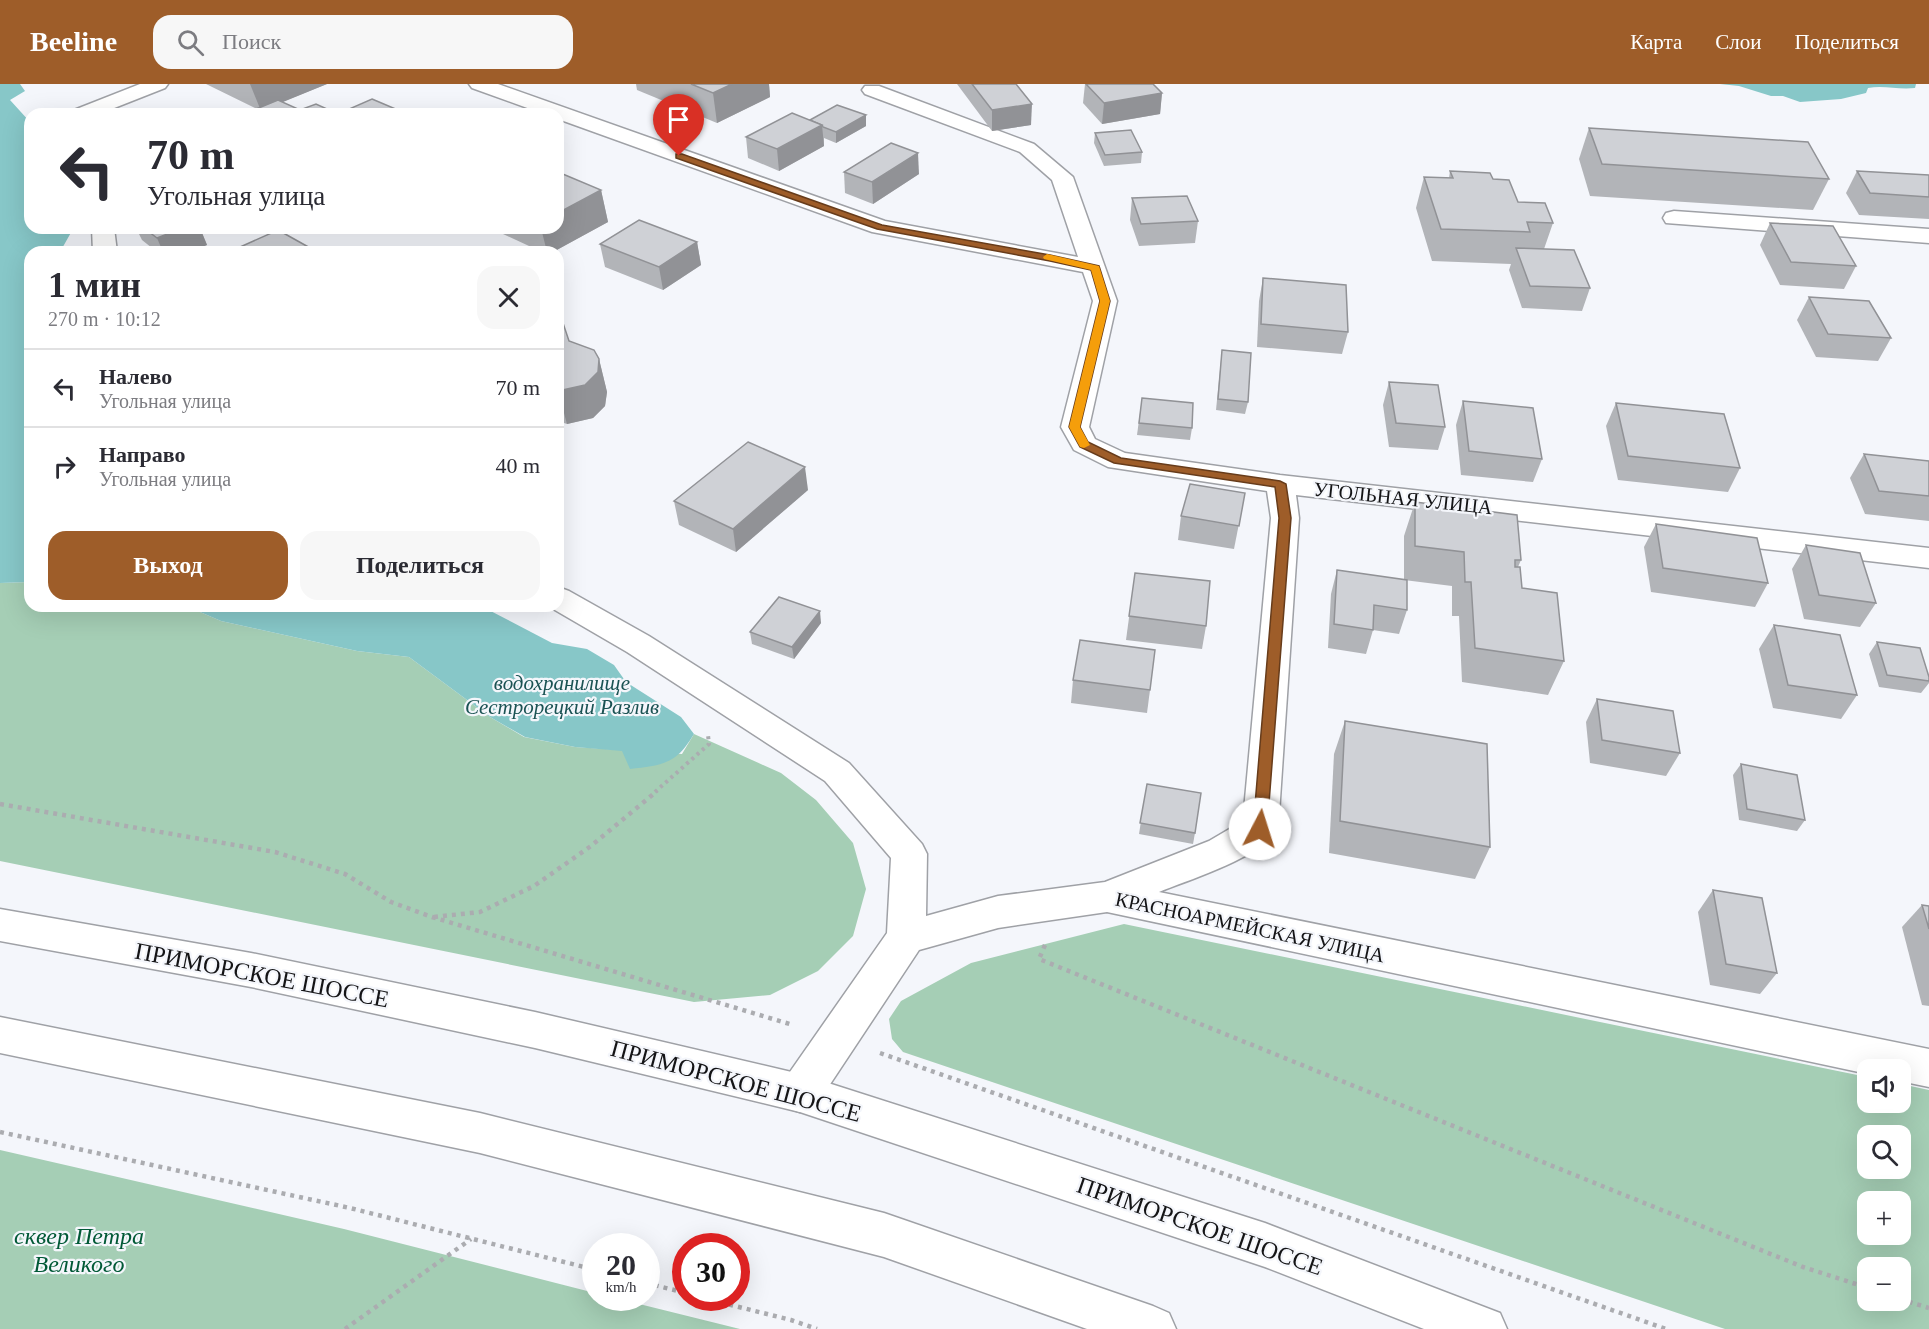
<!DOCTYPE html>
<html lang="ru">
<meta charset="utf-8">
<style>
body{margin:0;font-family:Georgia,serif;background:#f7f7f7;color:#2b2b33;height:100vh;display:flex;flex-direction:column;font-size:22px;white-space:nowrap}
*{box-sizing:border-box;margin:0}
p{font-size:20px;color:#7c7c81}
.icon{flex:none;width:33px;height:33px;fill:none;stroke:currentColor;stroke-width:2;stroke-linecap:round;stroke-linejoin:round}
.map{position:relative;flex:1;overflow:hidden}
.panel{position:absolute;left:24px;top:162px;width:540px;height:366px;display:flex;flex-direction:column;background:#fff;border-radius:18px;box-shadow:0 6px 24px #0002}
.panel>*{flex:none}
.banner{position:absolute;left:24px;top:24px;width:540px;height:126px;border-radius:18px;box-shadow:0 6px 24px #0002;background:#fff;color:#2b2b33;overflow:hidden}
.fabs{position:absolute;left:1857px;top:975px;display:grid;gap:12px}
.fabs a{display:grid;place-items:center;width:54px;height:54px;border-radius:12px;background:#fff;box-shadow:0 6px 24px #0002;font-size:30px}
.speed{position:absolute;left:582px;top:1149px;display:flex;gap:12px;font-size:30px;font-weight:700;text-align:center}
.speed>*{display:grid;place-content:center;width:78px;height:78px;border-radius:50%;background:#fff;box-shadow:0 6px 24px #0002;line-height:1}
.speed small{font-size:15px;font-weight:400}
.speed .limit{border:9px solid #d22;background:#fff;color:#111}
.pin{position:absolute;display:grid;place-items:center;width:51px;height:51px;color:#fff;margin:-62px -26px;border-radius:50% 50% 50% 0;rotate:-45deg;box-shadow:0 0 6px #0007}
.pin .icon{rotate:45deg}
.me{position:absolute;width:66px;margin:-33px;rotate:5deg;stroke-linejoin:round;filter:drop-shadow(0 0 4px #0008)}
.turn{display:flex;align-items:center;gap:21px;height:126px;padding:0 24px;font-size:27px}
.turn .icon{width:78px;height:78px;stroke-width:2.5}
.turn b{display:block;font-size:42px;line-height:51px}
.round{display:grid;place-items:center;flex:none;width:63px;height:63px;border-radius:18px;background:#f7f7f7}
.head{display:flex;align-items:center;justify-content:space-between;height:102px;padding:0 24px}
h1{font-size:36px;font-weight:800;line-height:45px}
.action{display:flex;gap:12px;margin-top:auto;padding:12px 24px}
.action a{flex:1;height:69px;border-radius:18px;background:#9e5d29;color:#fff;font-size:24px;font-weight:800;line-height:69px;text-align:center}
.action a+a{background:#f7f7f7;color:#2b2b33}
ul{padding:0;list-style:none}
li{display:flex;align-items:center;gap:18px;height:78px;padding:0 24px;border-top:2px solid #e1e1e2}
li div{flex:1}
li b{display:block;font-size:22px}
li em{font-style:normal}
header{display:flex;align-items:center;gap:36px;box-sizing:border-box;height:84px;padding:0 30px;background:#9e5d29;color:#fff}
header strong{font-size:28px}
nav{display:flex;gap:33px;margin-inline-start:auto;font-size:21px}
.search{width:420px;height:54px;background:#f7f7f7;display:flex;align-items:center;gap:15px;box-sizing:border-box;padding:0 21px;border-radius:18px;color:#7c7c81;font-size:22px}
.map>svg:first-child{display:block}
.green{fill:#a5ceb5;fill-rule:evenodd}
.water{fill:#87c7c8}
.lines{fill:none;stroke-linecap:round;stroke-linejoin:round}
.minor-casing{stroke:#9fa1a6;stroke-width:3}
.highway-casing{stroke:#9fa1a6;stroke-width:3}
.path-far1{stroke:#abacb0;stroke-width:4;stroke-dasharray:3 4;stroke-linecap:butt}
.path{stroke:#abacb0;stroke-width:4.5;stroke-dasharray:4 5;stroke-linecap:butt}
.minor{fill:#fff;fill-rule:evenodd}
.highway{fill:#fff;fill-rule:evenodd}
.wall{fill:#b2b4b8}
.shaded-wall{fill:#919296}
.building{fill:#cfd1d6;stroke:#919296;stroke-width:1.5}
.route{fill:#9e5d29;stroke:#673c1b;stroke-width:1.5}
.slow{fill:#f59e0b}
.labels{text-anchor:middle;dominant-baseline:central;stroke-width:4.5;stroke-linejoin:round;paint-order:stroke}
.street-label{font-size:20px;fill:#141416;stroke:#f4f6fb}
.water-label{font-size:21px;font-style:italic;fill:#1a5253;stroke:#f4f6fb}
.near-street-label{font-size:24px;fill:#141416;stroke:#f4f6fb}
.near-park-label{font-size:24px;font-style:italic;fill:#015936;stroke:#f4f6fb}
</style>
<header>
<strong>Beeline</strong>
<div class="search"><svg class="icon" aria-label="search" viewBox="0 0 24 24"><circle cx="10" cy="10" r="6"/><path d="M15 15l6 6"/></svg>Поиск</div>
<nav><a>Карта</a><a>Слои</a><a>Поделиться</a></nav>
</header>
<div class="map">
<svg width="1929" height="1245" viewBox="0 0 1929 1245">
<rect width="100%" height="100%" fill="#f4f6fb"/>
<g class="green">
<polygon points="30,498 30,522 186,522 221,537 357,567 409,573 490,633 524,653 575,663 682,670 694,650 781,689 816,716 853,759 866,805 853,852 818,887 770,911 694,918 0,777 0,499"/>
<path d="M1124,840L1867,993L1868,1018H1900L1901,1000L1929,1006V1245H1725L903,968L892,955L889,935L901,917L971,879ZM1868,1052H1900V1084H1868ZM1868,1118H1900V1150H1868ZM1868,1184H1900V1216H1868Z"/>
<polygon points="0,1066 344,1145 595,1209 596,1214 615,1214 740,1245 0,1245"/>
</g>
<g class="water">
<polygon points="0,0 20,0 25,7 10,16 30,38 30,144 73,145 60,168 30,168 30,498 0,499"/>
<path d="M1720,0H1916L1915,4C1898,6 1884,1 1868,4L1866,9L1841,15L1800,18L1783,12H1771L1739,2Z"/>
<path d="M186,522H481L552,559L587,565L614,581L626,598L681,633L694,650C676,680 664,681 630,685L622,667L575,663L525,653L490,633L409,573L357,567L221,537Z"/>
</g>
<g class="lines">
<defs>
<g id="minor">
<polygon points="140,0 168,0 165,4 99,30 71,30 74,26"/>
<path d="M469,0H498L885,137L1078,173L1052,96L1020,68L865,10L862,6L865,2H879L1034,60L1073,93L1117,217L1089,343L1095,355L1125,369L1280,391L1929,464V484L1296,411L1299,434L1278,745C1264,772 1189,796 1159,808L1929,965V1003L1900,997V986H1868V990L1107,828L998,844L919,866L815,1023L800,1028L785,1023L779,1009L785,995L887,849L891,774L825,697L627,568L548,522H558V503L569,507L649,552L849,679L922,760L927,770L926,832L998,812L1105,798L1209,757L1243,737L1271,434L1267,407L1108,383L1074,366L1061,343L1093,217L1083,188L872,148L558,35V30H544L472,4Z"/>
<polygon points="1674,127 1929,145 1929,159 1666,139 1663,134 1666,129"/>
<polygon points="92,144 114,144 117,168 93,168"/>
</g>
<g id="highway">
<polygon points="0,825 251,869 535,928 800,990 1265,1139 1500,1229 1507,1245 1424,1245 1265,1183 800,1028 535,964 251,903 0,857"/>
<polygon points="0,933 480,1029 884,1129 1153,1222 1169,1229 1176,1245 1087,1245 884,1173 480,1069 0,969"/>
</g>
</defs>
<use href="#minor" class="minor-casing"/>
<use href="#highway" class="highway-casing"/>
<polyline class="path-far1" points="655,708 709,660 708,651"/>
<g class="path">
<polyline points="0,720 275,768 345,790 391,818 432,833 793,941"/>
<polyline points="434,833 480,828 534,802 591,762 657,707"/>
<polyline points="1045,861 1039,875 1803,1183 1868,1204"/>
<polyline points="880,969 1666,1245"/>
<polyline points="0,1048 350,1124 596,1186"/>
<polyline points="646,1199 686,1209"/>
<polyline points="703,1214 791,1236 817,1245"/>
<polyline points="1900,1215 1929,1224"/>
<polyline points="345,1245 471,1155"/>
</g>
<use href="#minor" class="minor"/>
<use href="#highway" class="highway"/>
</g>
<g class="wall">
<polygon points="206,0 327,0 282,18 300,26 338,30 399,30 244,30 257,25"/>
<polygon points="636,0 769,0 770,13 717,39 637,6"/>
<polygon points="957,0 1016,0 1031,41 992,47"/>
<polygon points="1085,0 1153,0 1162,9 1160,30 1102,40 1083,19"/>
<polygon points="866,31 866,42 836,59 824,54 824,62 779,87 748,74 746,53 810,36"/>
<polygon points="1589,44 1829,95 1813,126 1590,112 1579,75"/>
<polygon points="1095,49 1142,68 1141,79 1104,82 1094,59"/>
<polygon points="1450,87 1493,95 1518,118 1553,139 1544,165 1590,204 1582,227 1522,224 1509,186 1511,180 1432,177 1416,124 1424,93 1449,94"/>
<polygon points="1857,87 1929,91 1929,135 1859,131 1846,109"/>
<polygon points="844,88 919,90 873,120 845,109"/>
<polygon points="601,106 608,138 553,168 542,168 490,144 558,144"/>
<polygon points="1132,114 1198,137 1195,159 1139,162 1130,136"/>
<polygon points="1770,139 1856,182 1844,205 1780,201 1760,161"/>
<polygon points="136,144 200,144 207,161 189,168 157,168 142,156"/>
<polygon points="697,158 701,181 663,206 605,183 600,160"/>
<polygon points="1263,194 1348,248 1342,270 1257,263 1259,217"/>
<polygon points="1809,213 1891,254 1878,277 1816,273 1797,236"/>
<polygon points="558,237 569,257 599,275 607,308 605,322 593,334 567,340 558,337"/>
<polygon points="1222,266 1248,318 1245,330 1216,326"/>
<polygon points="1389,298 1445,343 1438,366 1389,363 1383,321"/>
<polygon points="1142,314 1192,344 1190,356 1137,351"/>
<polygon points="1463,317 1542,375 1533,398 1461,391 1456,341"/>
<polygon points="1616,319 1740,384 1728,408 1618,396 1606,342"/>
<polygon points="1864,370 1929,377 1929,437 1865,430 1850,394"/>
<polygon points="808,406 736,468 679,441 674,417"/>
<polygon points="1245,409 1234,465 1178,456 1181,432"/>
<polygon points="1415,418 1521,476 1518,483 1522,504 1564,577 1548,611 1462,598 1459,532 1452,532 1452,502 1404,496 1404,452"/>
<polygon points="1656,440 1768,499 1755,523 1651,508 1644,463"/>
<polygon points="1806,461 1876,519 1860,543 1804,535 1792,485"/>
<polygon points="1337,486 1407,526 1399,550 1373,546 1366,570 1328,564 1331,510"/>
<polygon points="1135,489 1206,542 1202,565 1126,556"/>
<polygon points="821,539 794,575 752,560 750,548"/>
<polygon points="1774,541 1857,611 1841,635 1773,624 1759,565"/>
<polygon points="1877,558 1929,593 1929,599 1921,609 1879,603 1869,570"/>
<polygon points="1073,596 1150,606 1147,629 1071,619"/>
<polygon points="1597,615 1680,669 1666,692 1590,679 1586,638"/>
<polygon points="1345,637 1490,763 1475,795 1329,769 1334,670"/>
<polygon points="1741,680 1805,736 1797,747 1739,736 1733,691"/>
<polygon points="1147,700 1195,749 1193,760 1139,750"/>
<polygon points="1713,806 1777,889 1760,910 1710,901 1698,828"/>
<polygon points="1922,821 1929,822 1929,922 1922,921 1902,843"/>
</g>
<g class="shaded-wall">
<polygon points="250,0 327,0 261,27"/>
<polygon points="732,0 769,0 770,13 717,39 713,9"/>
<polygon points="1162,9 1160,30 1102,40 1104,19"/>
<polygon points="1032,20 1031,41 992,47 992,26"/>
<polygon points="398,26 399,30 389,30"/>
<polygon points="866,31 866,42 836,59 836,48"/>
<polygon points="822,41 824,62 779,87 777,65"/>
<polygon points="918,69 919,90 873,120 872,98"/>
<polygon points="601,106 608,138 553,168 547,168 541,144 558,144 558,129"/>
<polygon points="183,144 200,144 207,161 189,168 163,168 157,154"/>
<polygon points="697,158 701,181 663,206 659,183"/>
<polygon points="599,275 607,308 605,322 593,334 567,340 558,307"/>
<polygon points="805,383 808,406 736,468 733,445"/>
<polygon points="820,527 821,539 794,575 792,563"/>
</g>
<g class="building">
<polygon points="691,0 732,0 713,9"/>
<polygon points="972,0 1016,0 1032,20 992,26"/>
<polygon points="1086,0 1153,0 1162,9 1104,19"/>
<polygon points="372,15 398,26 389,30 244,30 278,16 300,26 316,20 338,30"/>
<polygon points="837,21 866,31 836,48 823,43 822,41 810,36"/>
<polygon points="792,29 822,41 777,65 746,53"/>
<polygon points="1589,44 1808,58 1829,95 1602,80"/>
<polygon points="1131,46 1142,68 1105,71 1095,49"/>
<polygon points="891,59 918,69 872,98 844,88"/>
<polygon points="1450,87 1490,89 1493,95 1509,96 1518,118 1545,119 1553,139 1527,138 1530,148 1441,145 1424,93 1453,94"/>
<polygon points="1857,87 1929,91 1929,113 1870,109"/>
<polygon points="558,88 601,106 558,129"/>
<polygon points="1187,112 1198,137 1141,140 1132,114"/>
<polygon points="639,136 697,158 659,183 600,160"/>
<polygon points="1770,139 1833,142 1856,182 1791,178"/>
<polygon points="144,144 183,144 157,154"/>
<polygon points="278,146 312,165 305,168 229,168"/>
<polygon points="1516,164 1574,166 1590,204 1530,202"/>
<polygon points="1263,194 1346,201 1348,248 1261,240"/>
<polygon points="1809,213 1869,217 1891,254 1828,250"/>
<polygon points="558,237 563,239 569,257 594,266 599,275 598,288 585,301 558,307"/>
<polygon points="1222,266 1251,269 1248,318 1218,315"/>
<polygon points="1389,298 1438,301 1445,343 1396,339"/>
<polygon points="1142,314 1193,319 1192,344 1139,339"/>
<polygon points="1463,317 1533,324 1542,375 1469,367"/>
<polygon points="1616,319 1724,330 1740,384 1628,372"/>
<polygon points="748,358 805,383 733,445 674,417"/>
<polygon points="1864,370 1929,377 1929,412 1879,407"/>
<polygon points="1190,400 1245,409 1239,442 1181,432"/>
<polygon points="1415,418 1517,431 1521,476 1515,476 1515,483 1520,483 1522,504 1557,509 1564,577 1475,564 1471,498 1465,498 1464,468 1415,462"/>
<polygon points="1656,440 1757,454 1768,499 1663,484"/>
<polygon points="1806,461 1860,469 1876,519 1819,511"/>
<polygon points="1337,486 1407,496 1407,526 1374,521 1373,546 1334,540"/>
<polygon points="1135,489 1210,497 1206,542 1129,532"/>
<polygon points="779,513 820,527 792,563 750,548"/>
<polygon points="1774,541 1840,551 1857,611 1788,601"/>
<polygon points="1080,556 1155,566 1150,606 1073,596"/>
<polygon points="1877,558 1920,564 1929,593 1929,597 1887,591"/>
<polygon points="1597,615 1673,627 1680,669 1602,656"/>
<polygon points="1345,637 1487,660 1490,763 1340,737"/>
<polygon points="1741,680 1797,691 1805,736 1747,725"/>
<polygon points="1147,700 1201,709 1195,749 1140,739"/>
<polygon points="1713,806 1762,814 1777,889 1726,880"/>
<polygon points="1922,821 1929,822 1929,845"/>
</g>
<polygon class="route" points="676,70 682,70 882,141 1050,171 1099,182 1110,217 1080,343 1088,358 1121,374 1280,397 1286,400 1291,434 1267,745 1265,749 1255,749 1253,745 1279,434 1275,403 1114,379 1080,363 1069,343 1100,217 1091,186 1050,177 877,145 676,74"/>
<polygon class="slow" points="1047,170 1099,182 1110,217 1080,343 1090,361 1084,364 1080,363 1069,343 1100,217 1091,186 1044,175 1043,173"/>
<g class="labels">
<g class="street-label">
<text transform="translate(1403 414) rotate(6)">УГОЛЬНАЯ УЛИЦА</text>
<text transform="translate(1250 843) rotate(12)">КРАСНОАРМЕЙСКАЯ УЛИЦА</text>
</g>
<g class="water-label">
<text x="562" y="599">водохранилище<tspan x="562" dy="24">Сестрорецкий Разлив</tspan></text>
</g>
<g class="near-street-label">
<text transform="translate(262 891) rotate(11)">ПРИМОРСКОЕ ШОССЕ</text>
<text transform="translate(736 997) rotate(15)">ПРИМОРСКОЕ ШОССЕ</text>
<text transform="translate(1200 1142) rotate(19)">ПРИМОРСКОЕ ШОССЕ</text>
</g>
<g class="near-park-label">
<text x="79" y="1152">сквер Петра<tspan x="79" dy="28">Великого</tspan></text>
</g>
</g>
</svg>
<div class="fabs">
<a><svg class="icon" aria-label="sound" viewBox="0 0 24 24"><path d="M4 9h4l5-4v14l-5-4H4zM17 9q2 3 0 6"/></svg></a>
<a><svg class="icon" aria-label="search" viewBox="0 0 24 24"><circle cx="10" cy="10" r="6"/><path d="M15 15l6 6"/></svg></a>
<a>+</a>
<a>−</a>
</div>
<div class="speed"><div>20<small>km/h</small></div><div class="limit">30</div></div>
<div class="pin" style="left:679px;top:72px;background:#d93025"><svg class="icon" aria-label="arrive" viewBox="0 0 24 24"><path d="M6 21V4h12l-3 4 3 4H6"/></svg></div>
<svg class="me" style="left:1260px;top:745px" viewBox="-20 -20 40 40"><circle r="19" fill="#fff"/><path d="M0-13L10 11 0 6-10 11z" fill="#9e5d29"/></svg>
<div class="banner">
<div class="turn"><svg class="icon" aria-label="left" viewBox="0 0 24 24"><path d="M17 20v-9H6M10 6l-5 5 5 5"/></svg><div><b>70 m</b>Угольная улица</div></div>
</div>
<section class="panel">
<div class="head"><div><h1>1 мин</h1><p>270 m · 10:12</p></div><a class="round"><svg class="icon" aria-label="close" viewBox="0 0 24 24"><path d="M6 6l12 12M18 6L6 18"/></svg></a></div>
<ul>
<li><svg class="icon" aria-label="left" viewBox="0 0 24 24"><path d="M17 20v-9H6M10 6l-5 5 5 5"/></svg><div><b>Налево</b><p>Угольная улица</p></div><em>70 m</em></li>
<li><svg class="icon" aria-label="right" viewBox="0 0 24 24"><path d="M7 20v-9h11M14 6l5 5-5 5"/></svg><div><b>Направо</b><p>Угольная улица</p></div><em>40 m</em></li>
</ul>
<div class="action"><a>Выход</a><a>Поделиться</a></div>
</section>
</div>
